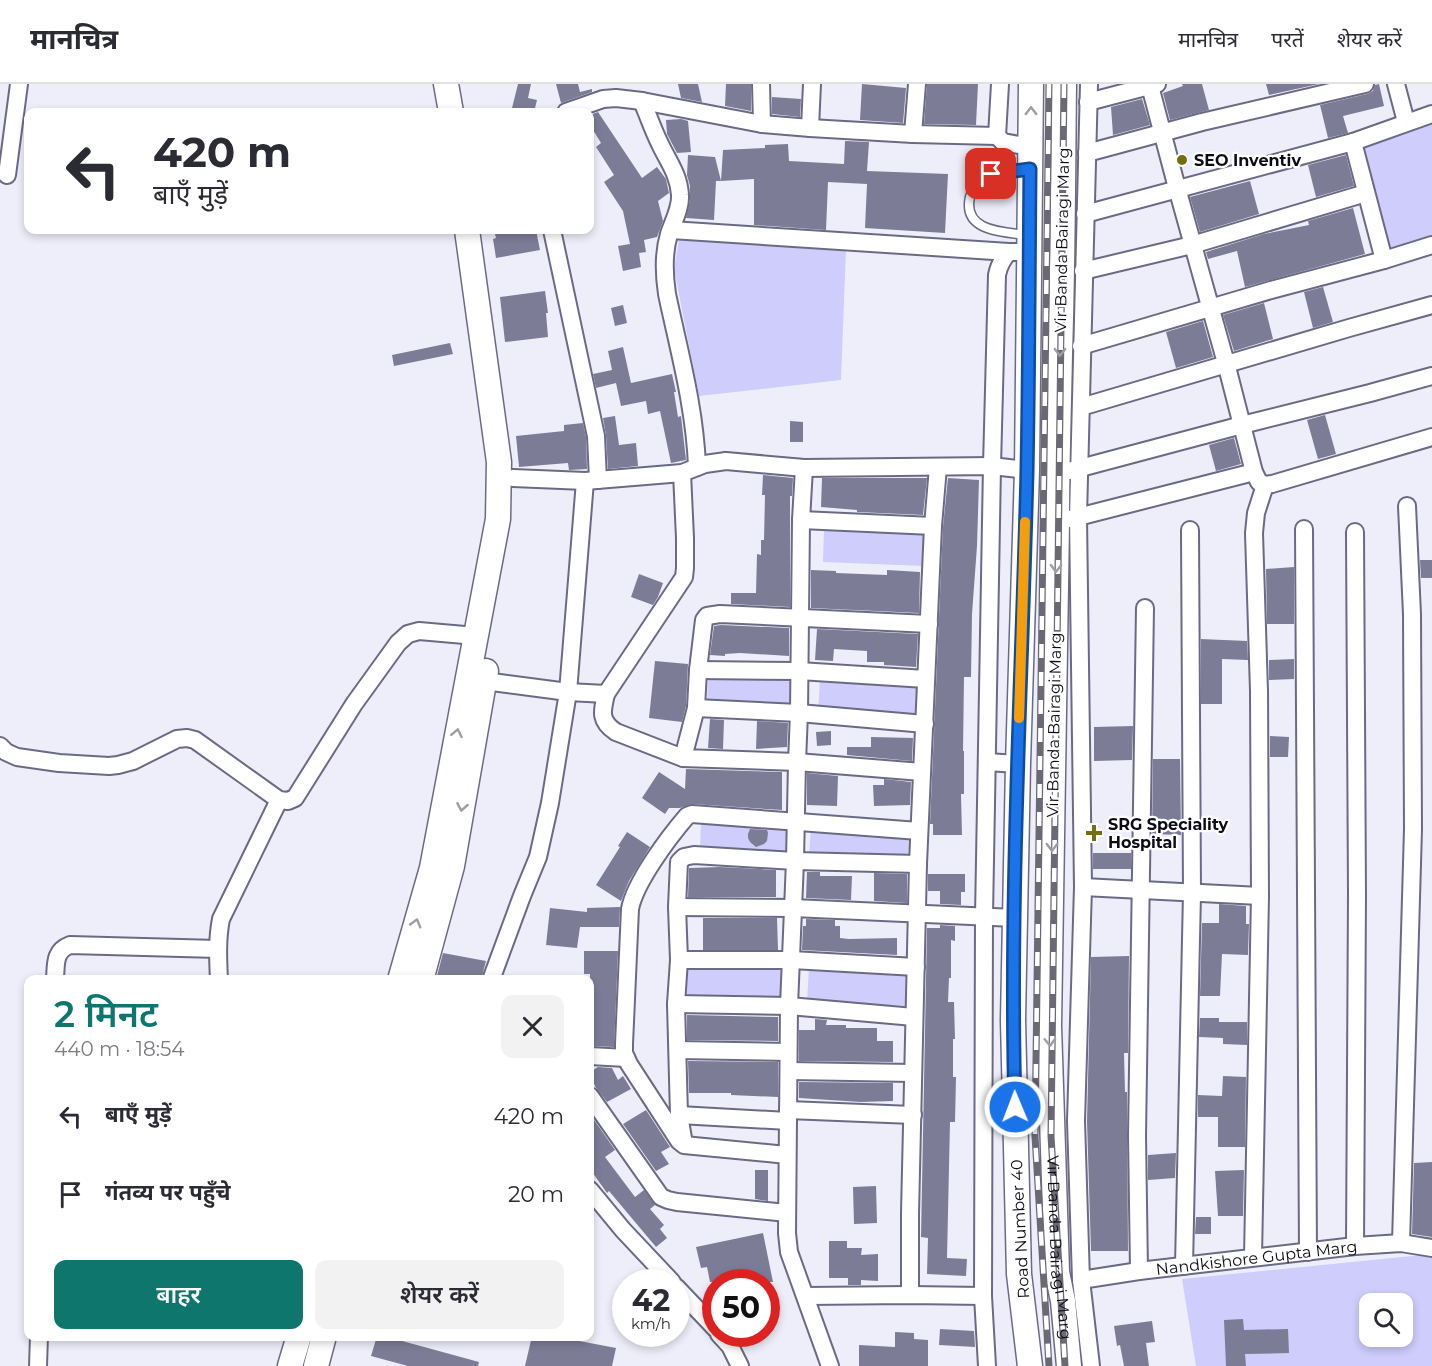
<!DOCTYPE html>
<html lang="hi">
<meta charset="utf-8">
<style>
body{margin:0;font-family:Montserrat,"Noto Sans Devanagari",sans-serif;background:#f2f2f3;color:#2b2b33;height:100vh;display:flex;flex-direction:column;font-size:22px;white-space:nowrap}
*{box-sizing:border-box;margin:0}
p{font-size:20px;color:#7c7c81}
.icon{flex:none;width:33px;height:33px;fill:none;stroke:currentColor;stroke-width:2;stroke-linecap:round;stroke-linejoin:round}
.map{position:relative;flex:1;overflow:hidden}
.details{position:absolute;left:24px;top:891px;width:570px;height:366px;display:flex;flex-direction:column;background:#fff;border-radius:12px;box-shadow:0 3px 9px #0003}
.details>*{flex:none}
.banner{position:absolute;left:24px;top:24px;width:570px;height:126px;border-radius:12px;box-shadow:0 3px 9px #0003;background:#fff;color:#2b2b33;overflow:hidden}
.fabs{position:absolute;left:1359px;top:1209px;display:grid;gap:12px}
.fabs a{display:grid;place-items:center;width:54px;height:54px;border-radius:12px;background:#fff;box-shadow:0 3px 9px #0003;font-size:30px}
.speed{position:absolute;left:612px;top:1185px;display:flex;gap:12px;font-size:30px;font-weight:700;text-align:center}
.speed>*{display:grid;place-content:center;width:78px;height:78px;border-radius:50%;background:#fff;box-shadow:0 3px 9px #0003;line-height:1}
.speed small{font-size:15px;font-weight:400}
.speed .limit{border:9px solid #d22;background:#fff;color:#111}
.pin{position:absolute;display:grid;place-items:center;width:51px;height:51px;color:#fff;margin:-26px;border-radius:12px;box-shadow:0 3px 9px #0006}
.me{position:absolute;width:66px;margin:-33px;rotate:359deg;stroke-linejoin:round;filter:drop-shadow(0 0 4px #0008)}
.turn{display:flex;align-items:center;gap:21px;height:126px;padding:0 30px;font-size:27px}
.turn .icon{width:78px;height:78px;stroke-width:2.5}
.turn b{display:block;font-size:42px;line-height:51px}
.round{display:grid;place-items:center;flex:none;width:63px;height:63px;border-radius:12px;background:#f2f2f3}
.headline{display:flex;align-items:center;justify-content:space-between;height:102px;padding:0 30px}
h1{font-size:36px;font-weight:600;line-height:45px;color:#0f766e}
.primary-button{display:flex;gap:12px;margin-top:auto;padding:12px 30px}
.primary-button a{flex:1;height:69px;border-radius:12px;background:#0f766e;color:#fff;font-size:24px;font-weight:600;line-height:69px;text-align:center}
.primary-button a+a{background:#f2f2f3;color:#2b2b33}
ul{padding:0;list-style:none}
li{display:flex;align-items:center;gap:18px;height:78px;padding:0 30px}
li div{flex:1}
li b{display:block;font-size:22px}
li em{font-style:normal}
header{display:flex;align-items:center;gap:36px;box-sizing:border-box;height:84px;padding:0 30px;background:#fff;border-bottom:2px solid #e1e1e2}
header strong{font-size:28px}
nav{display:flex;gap:33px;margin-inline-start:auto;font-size:21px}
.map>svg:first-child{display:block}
.green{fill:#cecdfb;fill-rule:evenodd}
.building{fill:#7d7c97}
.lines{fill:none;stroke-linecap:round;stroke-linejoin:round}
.lane-casing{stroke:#6b6a84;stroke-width:11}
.street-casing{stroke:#6b6a84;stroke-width:20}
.secondary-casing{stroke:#6b6a84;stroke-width:27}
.lane{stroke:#fff;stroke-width:8}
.street{stroke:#fff;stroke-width:16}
.secondary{stroke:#fff;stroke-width:24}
.rail-casing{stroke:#6a6974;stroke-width:7}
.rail{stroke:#fff;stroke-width:4.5;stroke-dasharray:14;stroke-linecap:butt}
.oneway{stroke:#9e9ea2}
.route-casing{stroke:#114b97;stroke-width:15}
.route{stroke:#1a73e8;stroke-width:10}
.slow{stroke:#f59e0b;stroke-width:10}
.poi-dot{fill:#746f10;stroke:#fff;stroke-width:2}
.labels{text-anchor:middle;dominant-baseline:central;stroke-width:4.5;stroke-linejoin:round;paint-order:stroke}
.poi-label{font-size:16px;font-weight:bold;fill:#0d0c16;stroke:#fff;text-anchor:start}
.street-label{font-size:16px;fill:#0d0c16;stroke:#fff}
</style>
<header>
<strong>मानचित्र</strong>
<nav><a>मानचित्र</a><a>परतें</a><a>शेयर करें</a></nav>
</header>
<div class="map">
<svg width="1432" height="1282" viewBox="0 0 1432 1282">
<rect width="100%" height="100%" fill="#eeeefa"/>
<g class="green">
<polygon points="1432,39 1432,154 1377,168 1360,66"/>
<polygon points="679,155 846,165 841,296 699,312 674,185"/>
<polygon points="824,445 925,449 924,482 823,478"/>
<polygon points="708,588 797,592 796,625 707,622"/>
<polygon points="820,595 921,599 919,632 818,629"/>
<polygon points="701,736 789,740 788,770 700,767"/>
<polygon points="811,743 911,750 910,775 809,773"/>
<polygon points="686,880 786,884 785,918 685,914"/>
<polygon points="809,884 910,888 908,922 807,918"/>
<path d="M1432,1170V1282H1196L1182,1195ZM1370,1220H1402V1252H1370Z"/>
</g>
<g class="building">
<polygon points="518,0 531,0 528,14 537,16 534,28 511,28"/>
<polygon points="556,0 578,0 580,8 592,5 592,8 561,19"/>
<polygon points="678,0 698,0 702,18 681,14"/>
<polygon points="726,0 751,0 751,27 725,22"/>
<polygon points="862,0 906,4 903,39 860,36"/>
<polygon points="927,0 978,0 976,41 924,40"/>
<polygon points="1182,0 1202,0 1209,26 1170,36 1163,9 1183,2"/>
<polygon points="1266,0 1319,0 1269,11"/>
<polygon points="1379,0 1384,22 1343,32 1348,49 1328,54 1320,21 1367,10 1373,7 1375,1"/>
<polygon points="772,13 801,15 800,33 772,30"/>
<polygon points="1142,15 1150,41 1113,51 1111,23"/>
<polygon points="598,28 642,94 657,83 666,95 667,100 669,109 658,117 663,137 657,153 644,156 646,168 639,169 641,183 623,187 618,162 630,160 623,127 604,98 614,91 596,63 601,59 590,41 590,31"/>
<polygon points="681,35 688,37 691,68 677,69 667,50 666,36"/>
<polygon points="845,57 869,58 867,87 948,90 945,149 865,144 867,100 828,98 826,146 754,141 754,95 721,97 723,66 765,64 765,61 788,60 789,77 844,80"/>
<polygon points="688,71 715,73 721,97 716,97 714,136 686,134 690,116 690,102 687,91"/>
<polygon points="1346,71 1354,102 1316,113 1308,81"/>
<polygon points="1250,97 1259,130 1200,148 1190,113"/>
<polygon points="1353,124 1365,170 1245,203 1237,167 1208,175 1206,168 1264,150 1309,141 1308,137"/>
<polygon points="494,146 536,146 540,166 496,174 493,155 496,154"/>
<polygon points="1323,203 1333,238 1313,244 1304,208"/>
<polygon points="545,207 548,229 546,229 548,253 505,258 500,213"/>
<polygon points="1264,219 1273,255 1234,267 1223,231"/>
<polygon points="623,221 627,239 615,242 611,224"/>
<polygon points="1203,237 1213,273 1176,284 1166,248"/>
<polygon points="450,259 453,270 394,282 392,271"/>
<polygon points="623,263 631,299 672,290 676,308 674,308 678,333 681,332 686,376 671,379 660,327 648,330 646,317 621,322 616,299 596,304 593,290 612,286 608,267"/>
<polygon points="1325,331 1336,370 1318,375 1307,336"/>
<polygon points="615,332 619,361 636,359 638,382 608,385 606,351 603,334"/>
<polygon points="790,337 803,338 803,358 790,358"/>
<polygon points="583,339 586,353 587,385 569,386 568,379 519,383 516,352 564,347 564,341"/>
<polygon points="1234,354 1241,380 1216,387 1209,361"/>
<polygon points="763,391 793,394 792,412 790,412 790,523 731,520 731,509 756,509 757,470 761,471 761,456 764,456 765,411 762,411"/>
<polygon points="822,394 927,394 923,431 857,428 857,426 821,423"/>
<polygon points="948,394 979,396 977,462 972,530 971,593 964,593 963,667 964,667 964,710 961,710 962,751 933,751 933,740 930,740 943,443"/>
<polygon points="1420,476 1432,476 1432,494 1421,494"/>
<polygon points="1294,483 1294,540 1267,540 1266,485"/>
<polygon points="811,486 836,487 836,489 887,491 887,486 920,488 919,529 811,524"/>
<polygon points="639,490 663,499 658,513 653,521 631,513"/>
<polygon points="721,541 789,544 789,572 740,569 725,570 725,572 710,571 714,542"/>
<polygon points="817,545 918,550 916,583 884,581 884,578 867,578 867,567 834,565 833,577 815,576"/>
<polygon points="1201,555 1247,557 1248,576 1222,575 1222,620 1201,620"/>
<polygon points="1294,575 1294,595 1269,596 1269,576"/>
<polygon points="655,577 688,580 686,622 682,638 649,634"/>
<polygon points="710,635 724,636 723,665 708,664"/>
<polygon points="757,637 788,639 787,663 756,665"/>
<polygon points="1133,642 1132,676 1094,677 1094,643"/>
<polygon points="831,647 831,661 817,662 816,648"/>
<polygon points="1270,652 1289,653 1288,673 1270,673"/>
<polygon points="871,653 913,654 912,677 847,671 847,663 871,663"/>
<polygon points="1153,675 1180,675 1181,751 1152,750"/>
<polygon points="686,685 782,688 782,726 692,720 680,724 669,724 665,730 642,714 659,688 685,705"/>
<polygon points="807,689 838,692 837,722 807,721"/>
<polygon points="884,695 911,698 910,721 874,722 873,701 884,701"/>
<polygon points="750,745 767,746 768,749 767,757 764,760 756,763 750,758 748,754 748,750"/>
<polygon points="627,748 650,763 629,797 621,817 596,801 620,763 618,762"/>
<rect x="1093" y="769" width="38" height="16"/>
<polygon points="720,783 776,786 776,813 688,813 689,784"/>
<polygon points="807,788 820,788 820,792 852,792 851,816 806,814"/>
<polygon points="874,789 907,790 907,819 874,817"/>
<polygon points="928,790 965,790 965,808 961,808 961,821 940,820 940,807 928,807"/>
<polygon points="1219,820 1246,822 1246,840 1249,840 1248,871 1222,870 1220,912 1200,912 1202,839 1219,839"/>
<polygon points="620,823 619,843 580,843 577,864 546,861 550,824 587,828 587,824"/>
<polygon points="703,834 777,834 778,866 703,866"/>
<polygon points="806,835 835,836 835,842 840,842 840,854 849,855 897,854 897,871 802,866 803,842 806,842"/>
<polygon points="940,841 955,842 955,857 951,856 951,894 949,894 948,918 954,918 955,955 953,955 953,993 956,993 955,1038 950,1038 947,1174 967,1175 966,1192 927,1190 928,1154 921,1153 927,844 940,844"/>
<polygon points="584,867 618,867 614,963 591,962 590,890 584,890"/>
<polygon points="443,869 486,877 481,896 453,896 437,892"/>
<polygon points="1129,872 1128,969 1124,969 1125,1008 1127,1008 1128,1167 1091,1167 1087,1037 1091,873"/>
<polygon points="687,931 778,933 778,957 687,956"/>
<polygon points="1200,934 1219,934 1219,938 1247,938 1247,961 1223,960 1223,954 1199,953"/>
<polygon points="815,935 827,936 826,941 846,941 846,944 877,944 877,957 893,957 893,978 799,977 799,946 815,946"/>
<polygon points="688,977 778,978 778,1013 731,1011 731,1009 689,1009"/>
<polygon points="598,983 612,984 618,996 623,992 631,1005 607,1018 596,1004 590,991 590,988"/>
<polygon points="1223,992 1246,993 1245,1063 1218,1063 1218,1033 1198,1033 1198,1011 1222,1012"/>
<polygon points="799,998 893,999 893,1017 861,1018 799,1014"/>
<polygon points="646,1026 670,1063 661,1068 669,1080 656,1087 623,1040"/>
<polygon points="590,1030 615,1066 605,1073 635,1113 644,1106 655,1121 650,1125 664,1141 660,1145 667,1154 656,1163 609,1107 607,1109 590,1085"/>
<polygon points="1176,1069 1175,1094 1148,1096 1148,1071"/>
<polygon points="1432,1078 1432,1153 1412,1150 1414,1079"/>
<polygon points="755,1086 768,1086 768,1117 755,1115"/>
<polygon points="1244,1086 1243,1132 1218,1132 1215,1087"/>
<polygon points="876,1102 877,1139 854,1140 853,1103"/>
<polygon points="1196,1133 1211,1133 1211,1150 1195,1150"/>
<polygon points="763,1149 773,1198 710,1198 707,1183 701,1184 696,1163"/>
<polygon points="829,1157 847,1157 847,1164 862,1164 861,1171 878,1170 878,1197 861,1196 861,1201 848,1201 848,1194 829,1194"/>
<polygon points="1243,1235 1244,1246 1288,1245 1289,1269 1245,1270 1246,1282 1226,1282 1224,1236"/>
<polygon points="1152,1237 1155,1258 1146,1259 1149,1282 1124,1282 1120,1261 1117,1262 1114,1242"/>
<polygon points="940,1245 974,1247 975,1263 939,1261"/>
<polygon points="895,1248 914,1249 914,1255 928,1256 928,1282 859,1282 859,1261 895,1263"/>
<polygon points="377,1252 384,1252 479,1278 478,1282 408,1282 371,1272"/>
<polygon points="532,1252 570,1252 569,1255 616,1264 612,1282 525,1282"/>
</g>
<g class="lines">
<defs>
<path id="lane" d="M1027,151C1004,148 962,148 970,113C972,104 979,96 987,91C999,86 1016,87 1029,85"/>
<g id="street">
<polyline points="761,0 762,40"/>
<polyline points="1000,0 997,52 1003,58 1030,63"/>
<polyline points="1089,0 1078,433 1083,803 1076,1037 1081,1196 1091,1282"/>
<polyline points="1396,0 1406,38"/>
<polyline points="1150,2 1177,104 1226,279 1254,388 1259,398 1265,401 1272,400 1432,353"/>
<path d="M642,17C648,31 653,46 660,60C668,77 679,91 680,111C681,124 673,138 669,150C663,170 664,190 667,210C679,267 695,324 697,383"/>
<polyline points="1088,18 1157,0"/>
<polyline points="566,28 603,15 616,14 642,17 762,40 810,44 913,50 997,52"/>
<polyline points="810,44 812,0"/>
<polyline points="913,50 917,0"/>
<polyline points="1353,58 1384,176"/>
<polyline points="1087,69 1202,38 1365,0"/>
<polyline points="7,91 19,0"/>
<polyline points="1085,130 1353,58 1432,30"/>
<polyline points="552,146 596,352 598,396"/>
<polyline points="671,146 1009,168"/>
<polyline points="1083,187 1192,161 1366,109"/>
<polyline points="1081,262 1271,206 1384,176 1432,161"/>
<polyline points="1081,323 1349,244 1432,221"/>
<polyline points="804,384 801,436 799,629 797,678 795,777 789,922 787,1149 789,1168 830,1282"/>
<polyline points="1069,387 1242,341 1370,309 1432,292"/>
<path d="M682,389L685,454V484L684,493L606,610C602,627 599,637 616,648L683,674"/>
<polyline points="513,394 585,397 682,389 705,380 726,377 804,384 992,382 1027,386"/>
<polyline points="1070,435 1254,388"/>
<polyline points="801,436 933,442"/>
<polyline points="1304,445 1308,1168"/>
<polyline points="698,586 799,587 926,595"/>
<polyline points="484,597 568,608 606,610"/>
<polyline points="696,624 799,629 925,640"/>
<polyline points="0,662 6,668 17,673 59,679 109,682 118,681 133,677 177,655 187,654 195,656 279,716 288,717 295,714 354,620 398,559 408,550 419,547 476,552"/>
<polyline points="987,678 1018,680"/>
<polyline points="922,688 797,678 683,674 696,624 698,586 704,536 707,532 720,530 929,540"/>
<polyline points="1083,803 1260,812"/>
<polyline points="677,823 793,824 1015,834"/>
<polyline points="679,876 792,876 916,883"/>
<path d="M55,896C56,880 54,867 70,861L218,865"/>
<path d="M219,896C218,875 217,855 221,835L279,716"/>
<polyline points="491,896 522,812 538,773 550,719 568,608 585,397"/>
<polyline points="676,920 789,922 914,933"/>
<polyline points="678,966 788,968"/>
<polyline points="590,972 626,974"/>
<polyline points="789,987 913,989"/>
<polyline points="590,1012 661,1113 668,1116 677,1118 787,1129"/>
<polyline points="788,1026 913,1031"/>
<polyline points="679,1031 788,1037"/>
<polyline points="684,1060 679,1031 676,920 679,876 677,823 679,778 684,773 694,771 795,777 918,780"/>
<path d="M787,1071L684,1061L679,1057L629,980L624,969V960L630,825C635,798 669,753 687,732L692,730L919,747"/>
<polyline points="590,1106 623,1146 672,1198"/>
<polyline points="1401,1159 1413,745 1412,530 1407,422"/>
<polyline points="1355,1162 1357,811 1355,448"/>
<polyline points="1253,1173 1260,812 1259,607 1254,449 1256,429 1265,401"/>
<polyline points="1184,1182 1192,809 1190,446"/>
<polyline points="1139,1187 1137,1052 1145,524"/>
<path id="s1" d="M1081,1196L1139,1187L1355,1162L1401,1159L1432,1164"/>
<polyline points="676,1203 716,1245"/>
<polyline points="910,1211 910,1130 918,780 933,442 938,383"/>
<polyline points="806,1212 910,1211 983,1212"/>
<polyline points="719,1250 730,1262 740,1282"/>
<polyline points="38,1282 39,1252"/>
<path d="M987,1282L983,1212L984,832L992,382L997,191C999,181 1002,175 1009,168H1029"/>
</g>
<g id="secondary">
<polyline points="446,0 451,28"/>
<path id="s2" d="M1064,0C1063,90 1063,179 1060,269C1059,325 1057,381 1057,438L1049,942L1057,1188L1063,1217L1069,1282"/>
<polyline points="400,896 432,784 498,435 499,378 467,146"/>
<polyline points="421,896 452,782 486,587"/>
<polyline points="290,1282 299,1252"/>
<polyline points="316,1282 324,1252"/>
<polyline points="1030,1282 1019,1190 1013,936 1018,680 1027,386 1031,0"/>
</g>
</defs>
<use href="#lane" class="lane-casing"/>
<use href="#street" class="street-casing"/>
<use href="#secondary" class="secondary-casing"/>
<use href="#lane" class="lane"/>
<use href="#street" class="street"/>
<use href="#secondary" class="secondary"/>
<defs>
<g id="rail">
<polyline points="1049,0 1035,1052 1049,1282"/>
<polyline points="1064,0 1051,1052 1065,1282"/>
</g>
</defs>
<use href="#rail" class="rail-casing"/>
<use href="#rail" class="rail"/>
</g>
<defs><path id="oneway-chevron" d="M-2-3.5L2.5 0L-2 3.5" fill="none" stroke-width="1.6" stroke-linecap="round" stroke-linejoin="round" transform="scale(1.5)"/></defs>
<g class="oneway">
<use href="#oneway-chevron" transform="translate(1031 27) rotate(-90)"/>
<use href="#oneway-chevron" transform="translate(1060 268) rotate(91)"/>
<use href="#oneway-chevron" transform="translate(1056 484) rotate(91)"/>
<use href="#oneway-chevron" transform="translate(457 649) rotate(-79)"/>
<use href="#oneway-chevron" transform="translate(462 723) rotate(100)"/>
<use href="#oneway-chevron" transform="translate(1052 763) rotate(91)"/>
<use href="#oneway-chevron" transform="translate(416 839) rotate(-74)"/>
<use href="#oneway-chevron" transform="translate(1050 958) rotate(88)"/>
</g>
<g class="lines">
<defs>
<path id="route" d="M991,90L1030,85C1029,186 1029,286 1027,387C1022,598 1009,811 1015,1023"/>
</defs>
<use href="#route" class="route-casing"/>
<use href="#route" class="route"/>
<polyline class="slow" points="1019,634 1025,438"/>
</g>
<g class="poi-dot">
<circle cx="1182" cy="76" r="6"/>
<path d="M1091 740h6v6h6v6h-6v6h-6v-6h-6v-6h6z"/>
</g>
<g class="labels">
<g class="poi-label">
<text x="1194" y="76">SEO Inventiv</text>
<text x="1108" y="740">SRG Speciality<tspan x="1108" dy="18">Hospital</tspan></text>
</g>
<g class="street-label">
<text transform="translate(1062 156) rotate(-89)">Vir Banda Bairagi Marg</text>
<text transform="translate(1054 641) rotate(-89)">Vir Banda Bairagi Marg</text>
<text transform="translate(1020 1145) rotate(-93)">Road Number 40</text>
<text stroke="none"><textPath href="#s2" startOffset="1164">Vir Banda Bairagi Marg</textPath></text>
<text stroke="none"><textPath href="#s1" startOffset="177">Nandkishore Gupta Marg</textPath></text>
</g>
</g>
</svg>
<div class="fabs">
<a><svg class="icon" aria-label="search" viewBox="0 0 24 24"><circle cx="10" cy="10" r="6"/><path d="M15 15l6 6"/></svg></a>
</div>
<div class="speed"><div>42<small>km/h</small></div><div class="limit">50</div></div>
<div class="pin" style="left:991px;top:90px;background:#d93025"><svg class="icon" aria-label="arrive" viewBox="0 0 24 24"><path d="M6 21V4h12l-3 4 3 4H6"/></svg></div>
<svg class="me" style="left:1015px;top:1023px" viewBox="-20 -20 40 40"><circle r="17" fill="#1a73e8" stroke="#fff" stroke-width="3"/><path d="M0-11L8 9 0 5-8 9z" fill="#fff"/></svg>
<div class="banner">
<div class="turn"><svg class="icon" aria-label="left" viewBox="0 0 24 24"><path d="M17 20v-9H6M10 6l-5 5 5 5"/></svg><div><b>420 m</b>बाएँ मुड़ें</div></div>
</div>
<section class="details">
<div class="headline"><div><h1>2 मिनट</h1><p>440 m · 18:54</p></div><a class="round"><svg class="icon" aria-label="close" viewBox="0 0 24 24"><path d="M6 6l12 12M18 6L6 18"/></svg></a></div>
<ul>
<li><svg class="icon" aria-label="left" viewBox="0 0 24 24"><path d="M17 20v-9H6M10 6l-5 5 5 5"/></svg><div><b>बाएँ मुड़ें</b></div><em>420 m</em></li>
<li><svg class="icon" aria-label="arrive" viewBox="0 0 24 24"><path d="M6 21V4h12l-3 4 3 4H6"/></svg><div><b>गंतव्य पर पहुँचे</b></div><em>20 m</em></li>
</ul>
<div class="primary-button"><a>बाहर</a><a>शेयर करें</a></div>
</section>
</div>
